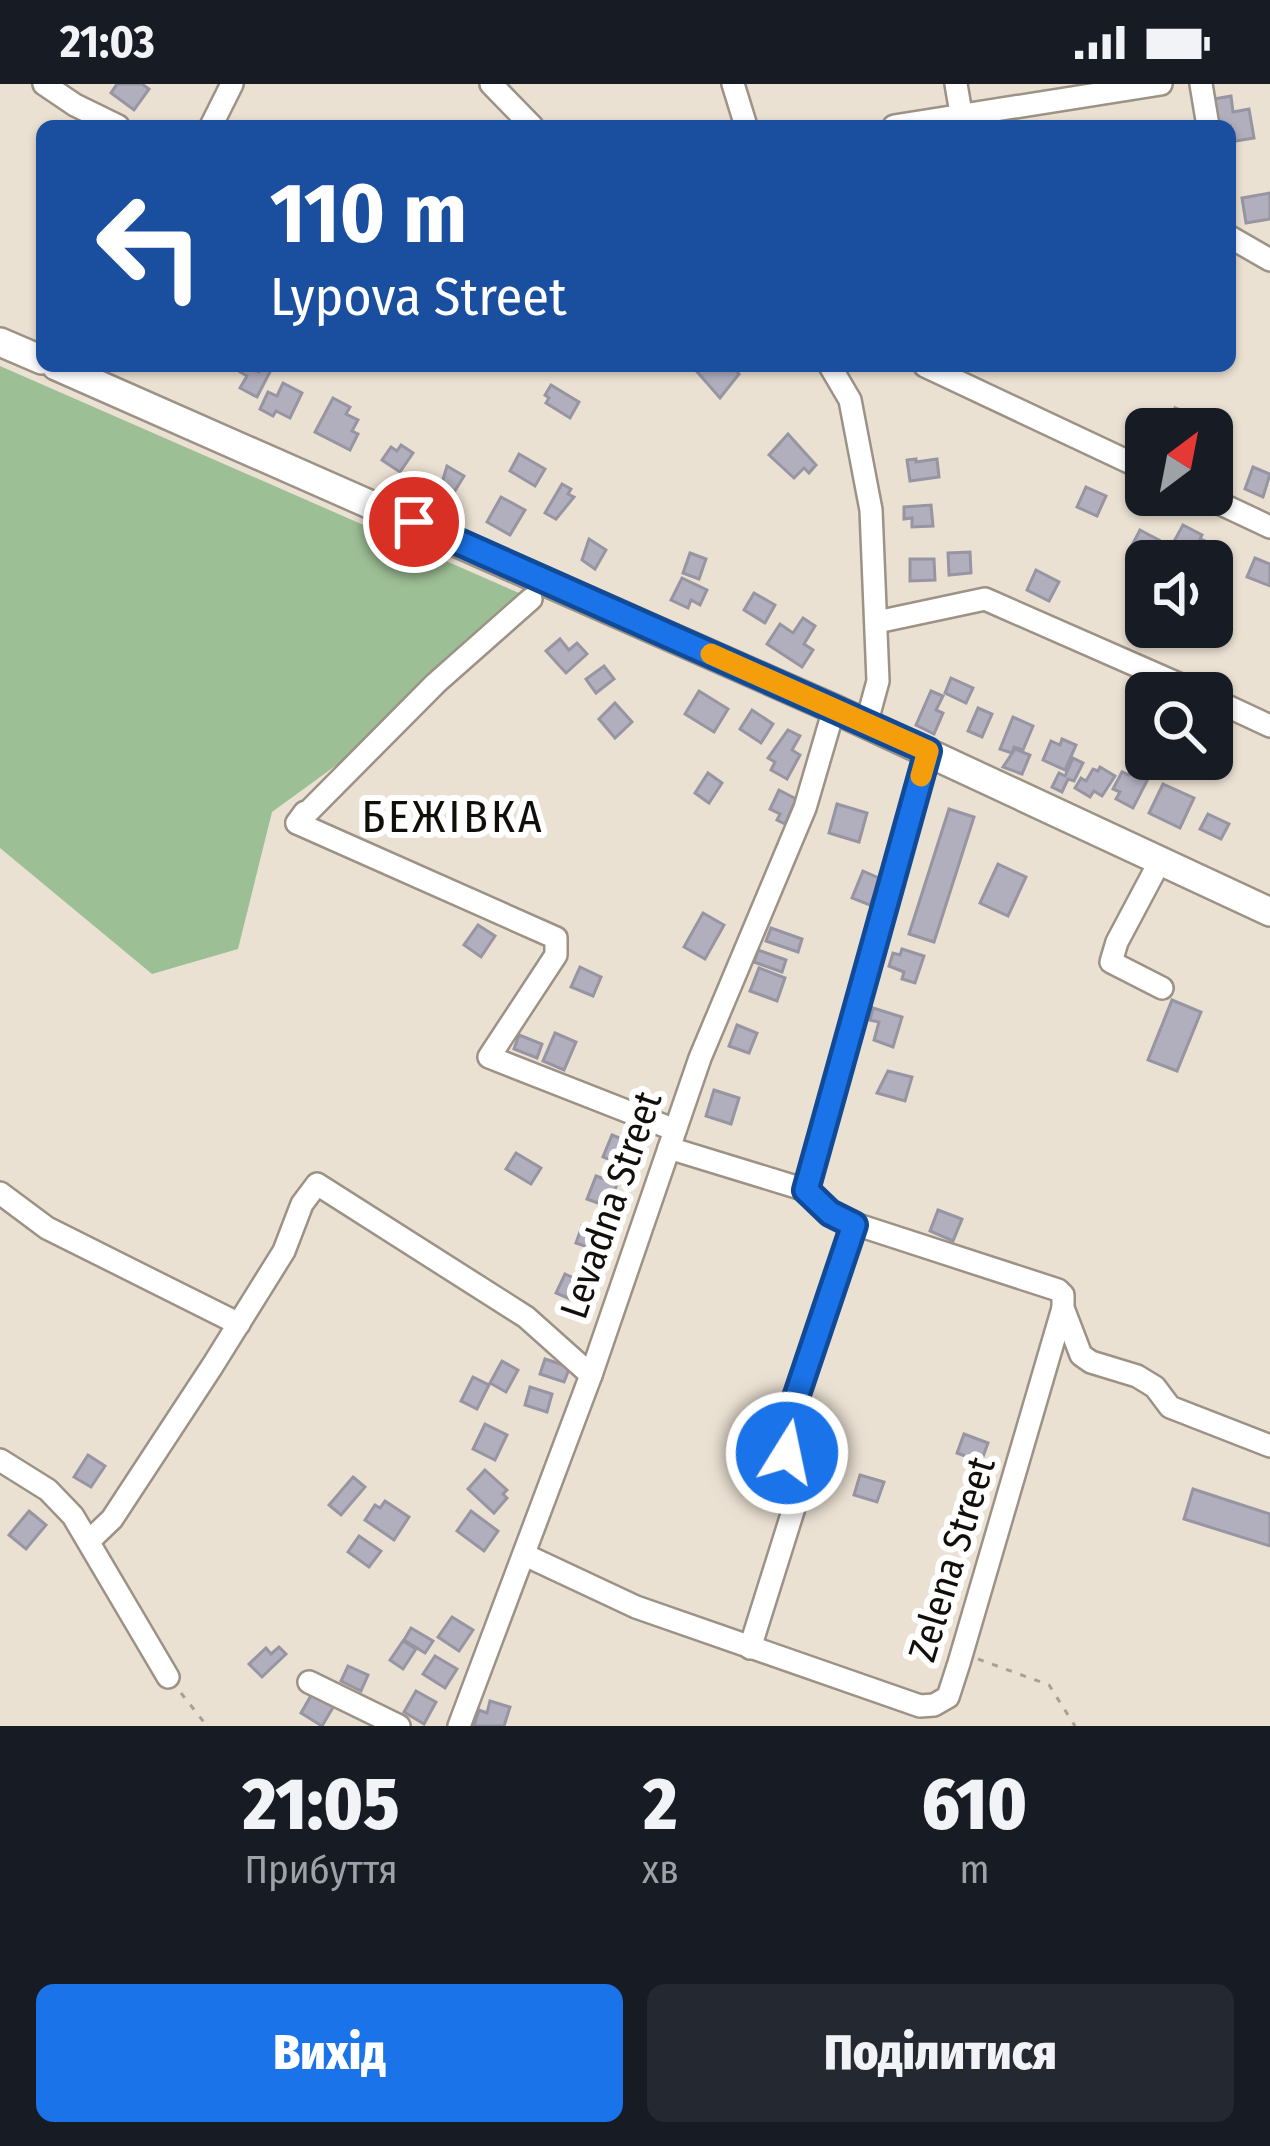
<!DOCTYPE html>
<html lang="uk">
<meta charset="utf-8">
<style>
body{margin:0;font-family:"Fira Sans Condensed",sans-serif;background:#242831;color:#f1f3f6;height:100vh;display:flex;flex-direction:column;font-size:45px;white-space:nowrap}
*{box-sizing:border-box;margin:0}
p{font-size:39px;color:#9ea1a6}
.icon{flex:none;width:66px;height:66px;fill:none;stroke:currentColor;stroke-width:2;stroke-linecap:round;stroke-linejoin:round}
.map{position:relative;height:1642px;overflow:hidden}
.drawer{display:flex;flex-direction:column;background:#171b24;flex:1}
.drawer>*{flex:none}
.top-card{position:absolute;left:36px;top:36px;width:1200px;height:252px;border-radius:18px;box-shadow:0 3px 9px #0004;background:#1a4fa0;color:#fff;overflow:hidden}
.needle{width:78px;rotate:32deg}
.buttons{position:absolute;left:1125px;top:324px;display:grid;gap:24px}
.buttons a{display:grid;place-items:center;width:108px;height:108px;border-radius:18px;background:#171b24;box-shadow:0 3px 9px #0004;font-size:60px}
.pin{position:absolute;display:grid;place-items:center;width:102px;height:102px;color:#fff;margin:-51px;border:6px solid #fff;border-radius:50%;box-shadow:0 3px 12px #0007}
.me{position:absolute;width:132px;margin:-66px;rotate:10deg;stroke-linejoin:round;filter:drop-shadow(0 0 9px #0008)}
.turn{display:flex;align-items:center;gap:42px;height:252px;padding:0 36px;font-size:54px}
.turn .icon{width:156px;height:156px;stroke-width:2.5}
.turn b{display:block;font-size:84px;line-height:102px}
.eta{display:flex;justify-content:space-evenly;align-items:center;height:204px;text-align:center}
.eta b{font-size:72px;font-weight:800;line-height:84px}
.cta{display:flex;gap:24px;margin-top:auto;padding:24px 36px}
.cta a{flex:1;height:138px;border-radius:18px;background:#1a73e8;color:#fff;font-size:48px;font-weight:800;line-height:138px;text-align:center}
.cta a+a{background:#242831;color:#f1f3f6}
.status{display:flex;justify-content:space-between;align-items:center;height:84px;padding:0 60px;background:#171b24;direction:ltr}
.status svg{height:33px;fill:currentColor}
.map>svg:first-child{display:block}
.green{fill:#9dbf95}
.building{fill:#b1aebe;stroke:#9895a3;stroke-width:3}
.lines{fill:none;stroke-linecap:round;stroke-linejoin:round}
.minor-casing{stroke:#9c9285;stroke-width:26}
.major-casing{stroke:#9c9285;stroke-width:32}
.path{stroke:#a8a095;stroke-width:3;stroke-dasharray:6 9;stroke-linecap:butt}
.minor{stroke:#fff;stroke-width:21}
.major{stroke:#fff;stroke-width:27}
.route-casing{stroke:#114b97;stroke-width:30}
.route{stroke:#1a73e8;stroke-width:21}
.slow{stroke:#f59e0b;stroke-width:21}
.labels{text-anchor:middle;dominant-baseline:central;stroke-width:12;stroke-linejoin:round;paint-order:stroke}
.street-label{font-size:39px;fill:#120f0a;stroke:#fff}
.quarter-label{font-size:45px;letter-spacing:3px;fill:#120f0a;stroke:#fff}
</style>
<div class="status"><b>21:03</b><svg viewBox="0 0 49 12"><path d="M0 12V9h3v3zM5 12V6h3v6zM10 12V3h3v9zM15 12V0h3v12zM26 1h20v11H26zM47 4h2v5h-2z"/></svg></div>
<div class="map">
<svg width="1270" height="1642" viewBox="0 0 1270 1642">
<rect width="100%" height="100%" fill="#ebe1d3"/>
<polygon class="green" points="0,282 526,512 338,680 272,728 238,865 152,890 0,764"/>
<g class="building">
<polygon points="117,0 142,0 149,5 134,26 111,9"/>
<polygon points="1231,12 1233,28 1249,25 1254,54 1230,58 1230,42 1219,42 1214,15"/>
<polygon points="1270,109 1270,135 1246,139 1242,114"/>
<polygon points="243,282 259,288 262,282 271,286 257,313 240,304 247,292 240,288"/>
<polygon points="692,282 732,282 739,290 720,314"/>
<polygon points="283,299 302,309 290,334 276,327 273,332 260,325 268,308 277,312"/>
<polygon points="551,301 579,318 570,334 546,319 549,314 545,311"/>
<polygon points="333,314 350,323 346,330 358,336 352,347 358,350 350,366 315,348"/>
<polygon points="1175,324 1201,333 1197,345 1167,345"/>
<polygon points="788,350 816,381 809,389 804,384 794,394 769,371"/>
<polygon points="401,361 413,369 400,388 382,376 391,363 397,367"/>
<polygon points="519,370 545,385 535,402 510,387"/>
<polygon points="916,375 916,378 937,375 939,393 910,397 907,376"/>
<polygon points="447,382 464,392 453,410 441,402"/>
<polygon points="1253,383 1270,390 1263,413 1245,405"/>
<polygon points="562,400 571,405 568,410 574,413 556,435 545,429"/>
<polygon points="1086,403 1106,412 1097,432 1077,423"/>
<polygon points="501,413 525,426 510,451 487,438"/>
<polygon points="931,421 933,442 912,443 912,434 904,435 904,423"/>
<polygon points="1183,441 1202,451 1200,455 1205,457 1194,477 1174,477 1166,472"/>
<polygon points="1140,446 1159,456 1148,475 1130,465"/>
<polygon points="589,455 606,466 595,485 582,476"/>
<polygon points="970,468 971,489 949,491 948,469"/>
<polygon points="690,469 706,475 699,495 683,489"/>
<polygon points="1255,474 1270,480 1270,502 1247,493"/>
<polygon points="910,475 934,475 935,496 910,497"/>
<polygon points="1036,486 1059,498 1049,517 1027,506"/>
<polygon points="682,494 707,506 700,521 691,516 688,524 671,516"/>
<polygon points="754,509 775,521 765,539 744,526"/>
<polygon points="803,534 815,542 804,560 813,566 802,583 767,560 780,540 793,549"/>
<polygon points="560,555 569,566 577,559 587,570 566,589 546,567"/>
<polygon points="604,582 614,595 596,609 586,595"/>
<polygon points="951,594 973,604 966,619 945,609"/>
<polygon points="699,607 728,625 714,648 685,630"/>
<polygon points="931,607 943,612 936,626 943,629 934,650 916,641"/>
<polygon points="615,619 632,638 615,654 599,635"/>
<polygon points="978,624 992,630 982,653 968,647"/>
<polygon points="752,626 773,640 761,659 740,645"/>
<polygon points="1013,633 1033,642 1023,666 1014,663 1012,669 1000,665"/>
<polygon points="788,646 800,652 792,666 800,671 787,695 771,686 775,678 768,674"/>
<polygon points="1062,655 1076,661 1065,686 1043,676 1051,657 1060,661"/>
<polygon points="1015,665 1030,671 1022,690 1003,683"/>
<polygon points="1073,674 1083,679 1074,697 1068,695 1062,708 1052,703 1059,689 1065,692"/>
<polygon points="1100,683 1115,692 1102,712 1094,707 1090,713 1075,704 1081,694 1086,697 1093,685 1098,687"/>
<polygon points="1132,685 1149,693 1133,724 1116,715 1120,708 1113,705 1122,688 1129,691"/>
<polygon points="708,689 722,699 709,719 695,709"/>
<polygon points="1163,700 1194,714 1180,744 1149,729"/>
<polygon points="779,706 796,715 785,740 777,736 780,730 770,725"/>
<polygon points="837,720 867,729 859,758 829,749"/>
<polygon points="949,725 974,733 934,858 909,850"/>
<polygon points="1208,730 1229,740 1221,755 1200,745"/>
<polygon points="998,780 1026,793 1008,832 980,819"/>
<polygon points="863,787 881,795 870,821 852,814"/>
<polygon points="703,829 724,841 705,875 684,863"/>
<polygon points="478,841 495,852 481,873 464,861"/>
<polygon points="771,844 802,855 798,868 766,857"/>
<polygon points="902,865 924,872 915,899 902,895 904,888 889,882 893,869 900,871"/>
<polygon points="758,866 786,876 782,888 754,878"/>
<polygon points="580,883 601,893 593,912 571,903"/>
<polygon points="759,884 785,894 777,917 750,907"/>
<polygon points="1172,916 1201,928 1177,987 1148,976"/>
<polygon points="873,924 902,933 893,963 874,956 879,938 870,936"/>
<polygon points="737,941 757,949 749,969 729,962"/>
<polygon points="555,949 576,958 564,986 543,977"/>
<polygon points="519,951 542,960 537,974 514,965"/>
<polygon points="888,987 912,993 905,1017 877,1009"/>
<polygon points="714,1006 739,1014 731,1040 706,1032"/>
<polygon points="612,1051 632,1059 623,1081 603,1073"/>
<polygon points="516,1069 541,1084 531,1100 506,1085"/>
<polygon points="596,1092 617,1100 609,1123 587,1115"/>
<polygon points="938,1126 962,1135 953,1157 930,1147"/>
<polygon points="582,1142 602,1149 597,1166 576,1159"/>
<polygon points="565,1190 585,1199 577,1218 556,1209"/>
<polygon points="545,1275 570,1283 564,1298 540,1290"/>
<polygon points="502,1277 518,1286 506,1308 490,1299"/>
<polygon points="473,1293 489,1301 477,1325 461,1317"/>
<polygon points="530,1303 552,1310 547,1328 525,1321"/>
<polygon points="485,1340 507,1351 495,1376 473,1365"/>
<polygon points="964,1350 988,1359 981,1378 957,1369"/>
<polygon points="88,1371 105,1382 91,1403 74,1393"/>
<polygon points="485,1386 507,1406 503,1410 507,1414 494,1429 468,1405"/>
<polygon points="860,1391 884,1398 877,1418 854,1411"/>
<polygon points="353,1393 365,1403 341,1431 329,1421"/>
<polygon points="1193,1405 1270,1430 1270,1462 1184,1435"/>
<polygon points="385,1417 409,1433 394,1456 365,1436 375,1421 380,1424"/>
<polygon points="29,1427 46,1441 26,1465 9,1451"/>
<polygon points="471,1427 498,1447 484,1467 457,1447"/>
<polygon points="359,1452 381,1467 369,1483 348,1468"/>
<polygon points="452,1533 473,1546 459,1567 438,1553"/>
<polygon points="411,1544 433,1557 425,1569 404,1556"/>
<polygon points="403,1557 416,1565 403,1585 390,1576"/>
<polygon points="279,1563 286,1570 262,1593 249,1580 266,1564 271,1570"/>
<polygon points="435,1572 457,1585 445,1604 423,1590"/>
<polygon points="348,1582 368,1591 361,1607 341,1597"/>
<polygon points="416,1607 436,1618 424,1640 404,1628"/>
<polygon points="313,1608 335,1620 322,1642 301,1629"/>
<polygon points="490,1617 510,1623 504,1642 474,1642 479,1626 487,1629"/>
</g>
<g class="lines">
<defs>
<g id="minor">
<polyline points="44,0 75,21 118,42"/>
<polyline points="491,0 532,42"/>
<polyline points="733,0 746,42"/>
<polyline points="956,0 963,41"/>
<polyline points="1201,0 1208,42"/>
<polyline points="211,42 232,0"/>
<polyline points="894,42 1161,0"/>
<polyline points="1230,153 1270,176"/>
<polyline points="830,282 850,316 871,426 878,597 866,641"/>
<polyline points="925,282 1146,386"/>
<polyline points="1202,411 1270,443"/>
<polyline points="877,538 985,515 1199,609"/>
<polyline points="1212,615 1270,642"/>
<polyline points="928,667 806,1106 830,1129 855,1140 1058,1206 1063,1211 1063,1224 1081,1271 1091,1278 1137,1292 1155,1303 1170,1323 1270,1362"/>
<polyline points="305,728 297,739 436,599 531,515"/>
<polyline points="297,739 556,854 556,871 489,973 675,1046"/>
<polyline points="1160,777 1117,858 1111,878 1162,904"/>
<polyline points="669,1064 806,1106"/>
<polyline points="0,1109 47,1144 239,1240"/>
<polyline points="0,1376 48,1406 73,1432 168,1593"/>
<polyline points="89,1457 112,1435 213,1281 284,1167 302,1120 317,1100 526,1233 591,1291"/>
<polyline points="525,1471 636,1523 920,1622 934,1621 948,1613 959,1579 1063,1224"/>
<polyline points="750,1564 804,1392 800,1379 787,1369 785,1346 855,1140"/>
<polyline points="309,1598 399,1642"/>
<polyline points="459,1642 591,1291 700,974 805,724 834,625"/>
</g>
<g id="major">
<polyline points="0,258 42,276"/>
<polyline points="56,282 834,625 1270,828"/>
</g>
</defs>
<use href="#minor" class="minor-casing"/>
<use href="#major" class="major-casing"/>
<g class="path">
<polyline points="978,1575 1049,1601 1075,1642"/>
<polyline points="181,1609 207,1642"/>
</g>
<use href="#minor" class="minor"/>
<use href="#major" class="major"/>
</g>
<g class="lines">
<defs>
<polyline id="route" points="414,438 928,667 806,1106 830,1129 854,1141 785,1346 787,1369"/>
</defs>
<use href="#route" class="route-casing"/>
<use href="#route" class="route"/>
<polyline class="slow" points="711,570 928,667 921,692"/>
</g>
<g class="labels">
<g class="street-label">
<text transform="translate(611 1121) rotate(-71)">Levadna Street</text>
<text transform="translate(952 1475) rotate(-73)">Zelena Street</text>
</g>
<g class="quarter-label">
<text x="453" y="733">БЕЖІВКА</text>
</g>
</g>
</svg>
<div class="buttons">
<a><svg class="needle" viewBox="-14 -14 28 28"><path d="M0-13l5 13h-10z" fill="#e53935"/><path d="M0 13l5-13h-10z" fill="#9ea1a6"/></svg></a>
<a><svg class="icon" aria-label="sound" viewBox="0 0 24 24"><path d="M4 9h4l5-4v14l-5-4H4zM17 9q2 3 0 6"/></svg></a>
<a><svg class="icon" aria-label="search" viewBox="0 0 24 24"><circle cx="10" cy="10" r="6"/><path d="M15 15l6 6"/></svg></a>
</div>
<div class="pin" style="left:414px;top:438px;background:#d93025"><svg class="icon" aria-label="arrive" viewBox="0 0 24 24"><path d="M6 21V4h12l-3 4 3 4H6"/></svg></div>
<svg class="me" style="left:787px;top:1369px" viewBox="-20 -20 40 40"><circle r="17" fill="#1a73e8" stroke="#fff" stroke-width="3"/><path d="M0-11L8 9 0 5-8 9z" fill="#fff"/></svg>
<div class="top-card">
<div class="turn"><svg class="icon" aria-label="left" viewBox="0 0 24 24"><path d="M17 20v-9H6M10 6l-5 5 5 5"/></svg><div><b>110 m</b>Lypova Street</div></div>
</div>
</div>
<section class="drawer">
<div class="eta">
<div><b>21:05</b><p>Прибуття</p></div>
<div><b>2</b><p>хв</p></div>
<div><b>610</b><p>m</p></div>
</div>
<div class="cta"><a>Вихід</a><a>Поділитися</a></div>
</section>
